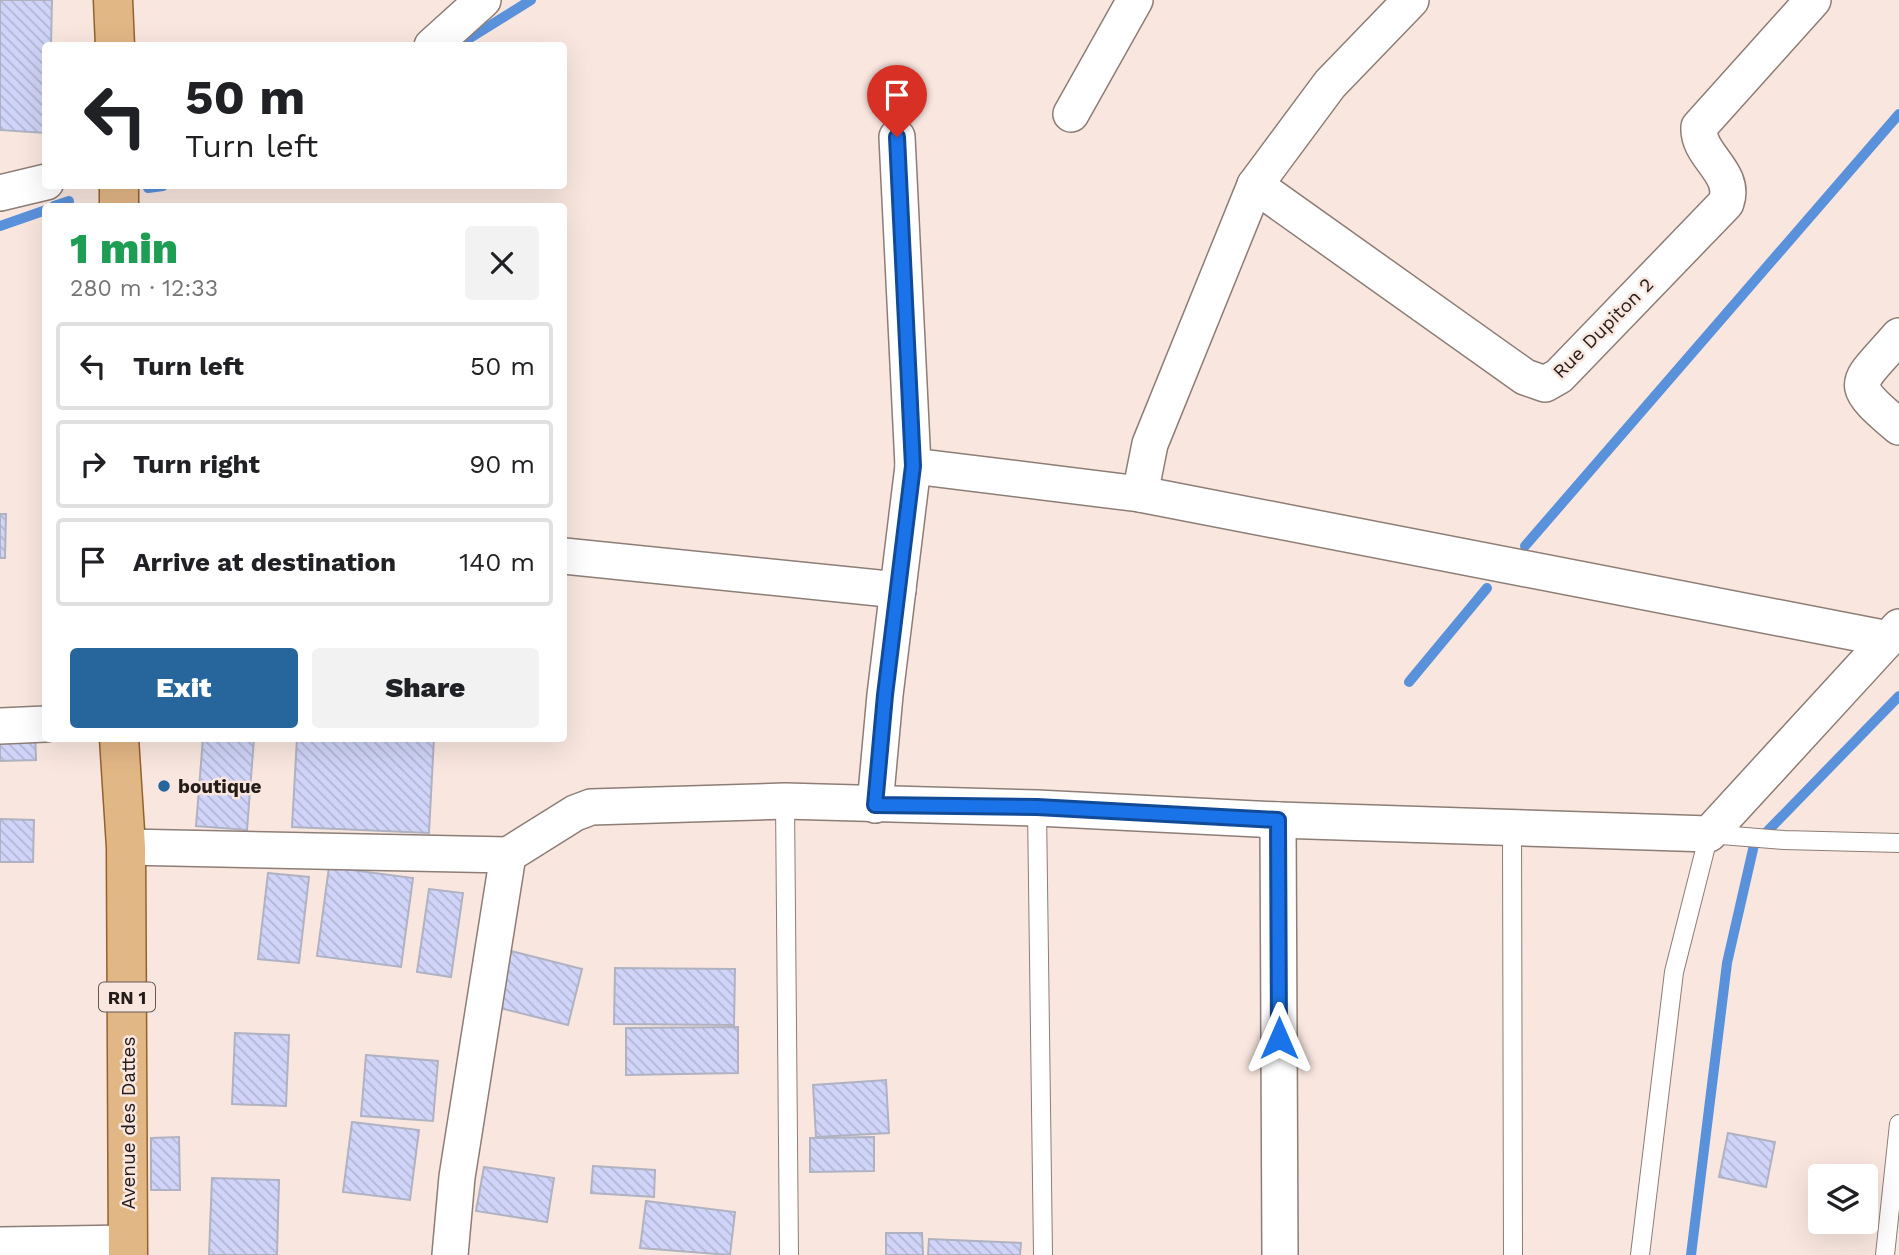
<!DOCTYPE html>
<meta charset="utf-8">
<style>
body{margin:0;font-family:"Work Sans",sans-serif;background:#f2f2f2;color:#202124;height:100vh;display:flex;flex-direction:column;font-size:26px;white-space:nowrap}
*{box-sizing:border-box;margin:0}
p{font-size:23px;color:#757577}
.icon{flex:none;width:38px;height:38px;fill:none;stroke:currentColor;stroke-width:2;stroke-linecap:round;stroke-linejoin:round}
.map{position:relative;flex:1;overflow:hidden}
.details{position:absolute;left:42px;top:203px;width:525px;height:539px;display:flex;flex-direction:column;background:#fff;border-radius:7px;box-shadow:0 7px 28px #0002}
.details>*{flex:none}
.hud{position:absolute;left:42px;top:42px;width:525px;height:147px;border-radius:7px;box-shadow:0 7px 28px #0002;background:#fff;color:#202124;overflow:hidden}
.buttons{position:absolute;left:1808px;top:1164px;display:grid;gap:14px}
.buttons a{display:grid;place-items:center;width:70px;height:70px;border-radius:7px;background:#fff;box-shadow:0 7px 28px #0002;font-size:35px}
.pin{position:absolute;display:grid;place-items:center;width:60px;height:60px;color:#fff;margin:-72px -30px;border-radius:50% 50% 50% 0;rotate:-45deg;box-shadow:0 0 7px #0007}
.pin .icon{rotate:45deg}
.me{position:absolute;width:77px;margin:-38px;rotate:0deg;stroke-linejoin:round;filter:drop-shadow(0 0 5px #0008)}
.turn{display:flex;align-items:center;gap:24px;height:147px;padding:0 28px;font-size:32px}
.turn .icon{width:91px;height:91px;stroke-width:2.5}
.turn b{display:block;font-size:49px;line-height:60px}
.round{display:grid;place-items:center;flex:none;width:74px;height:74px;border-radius:7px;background:#f2f2f2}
.summary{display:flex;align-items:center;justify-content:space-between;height:119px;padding:0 28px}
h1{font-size:42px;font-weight:800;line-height:52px;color:#1e9e55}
.button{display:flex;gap:14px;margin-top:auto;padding:14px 28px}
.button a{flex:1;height:80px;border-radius:7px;background:#27669d;color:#fff;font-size:28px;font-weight:800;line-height:80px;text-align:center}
.button a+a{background:#f2f2f2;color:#202124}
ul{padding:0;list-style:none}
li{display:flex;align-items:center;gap:21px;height:88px;margin:0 14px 10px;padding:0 14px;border:4px solid #e0e0e0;border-radius:7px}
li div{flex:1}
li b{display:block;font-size:26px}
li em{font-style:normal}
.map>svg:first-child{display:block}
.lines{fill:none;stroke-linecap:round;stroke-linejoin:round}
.stream{stroke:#5a91db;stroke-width:10}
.building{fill:url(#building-back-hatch);stroke:#b0b2c2;stroke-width:2}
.service-casing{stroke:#8d7d76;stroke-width:20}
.minor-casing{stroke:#8d7d76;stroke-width:38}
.primary-casing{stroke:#93622c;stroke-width:41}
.service{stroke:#fff;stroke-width:18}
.minor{stroke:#fff;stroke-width:35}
.primary{stroke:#e2b786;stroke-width:38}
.route-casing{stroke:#114b97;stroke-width:18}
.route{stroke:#1a73e8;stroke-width:12}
.poi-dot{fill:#27669d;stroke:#f9e7df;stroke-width:2.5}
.labels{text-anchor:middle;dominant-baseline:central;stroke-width:5;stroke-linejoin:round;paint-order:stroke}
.shield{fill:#f9e7df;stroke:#635954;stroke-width:2}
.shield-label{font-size:18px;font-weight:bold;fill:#231c19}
.street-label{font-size:19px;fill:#231c19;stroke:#f9e7df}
.poi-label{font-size:19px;font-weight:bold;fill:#231c19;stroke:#f9e7df;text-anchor:start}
</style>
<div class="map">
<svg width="1899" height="1255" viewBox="0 0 1899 1255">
<defs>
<pattern id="building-back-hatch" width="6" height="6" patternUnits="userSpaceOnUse" patternTransform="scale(1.75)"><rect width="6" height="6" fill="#d0d4f8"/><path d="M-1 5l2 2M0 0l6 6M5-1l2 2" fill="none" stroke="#b2b5d4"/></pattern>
</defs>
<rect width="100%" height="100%" fill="#f9e7df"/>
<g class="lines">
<g class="stream">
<polyline points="457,46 531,0"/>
<polyline points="148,188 163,186"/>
<polyline points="54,206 69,201"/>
<polyline points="0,226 46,210"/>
<polyline points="1525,546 1899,114"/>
<polyline points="1409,682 1487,588"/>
<polyline points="1691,1255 1727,963 1754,845 1899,696"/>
</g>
</g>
<g class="building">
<polygon points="0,0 52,0 51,46 46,46 46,133 0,130"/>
<polygon points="0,514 6,514 5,558 0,558"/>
<polygon points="35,729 36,760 0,761 0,730"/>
<polygon points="203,738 254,738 247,830 196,826"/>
<polygon points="297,738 434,738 429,833 292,827"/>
<polygon points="0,819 34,820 33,862 0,862"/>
<polygon points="329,867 413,878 401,967 317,956"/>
<polygon points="268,873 309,877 299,963 258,959"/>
<polygon points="429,889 463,893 451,977 417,972"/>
<polygon points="511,951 582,969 568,1025 496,1007"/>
<polygon points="615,968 735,969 734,1025 614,1024"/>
<polygon points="738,1027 738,1073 626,1075 626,1028"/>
<polygon points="235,1033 289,1035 286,1106 232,1104"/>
<polygon points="366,1055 438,1061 433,1121 361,1116"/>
<polygon points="886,1080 889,1133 816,1137 813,1085"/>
<polygon points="352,1122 419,1130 410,1200 343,1192"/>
<polygon points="1728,1133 1775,1142 1766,1187 1719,1177"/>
<polygon points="179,1137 180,1190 151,1190 151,1138"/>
<polygon points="874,1137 874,1171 810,1172 810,1138"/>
<polygon points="593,1166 655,1170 654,1197 591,1193"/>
<polygon points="484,1167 554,1178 547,1222 476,1211"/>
<polygon points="212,1178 279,1180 277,1255 209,1255"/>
<polygon points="646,1201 735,1212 730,1255 640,1248"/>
<polygon points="886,1233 922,1233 923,1255 886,1255"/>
<polygon points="929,1239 1021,1243 1020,1255 928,1255"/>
</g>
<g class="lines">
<defs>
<g id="service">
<polyline points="785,801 789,1255"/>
<polyline points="1037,808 1043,1255"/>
<polyline points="1512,828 1513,1255"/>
<polyline points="1640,1255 1674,972 1709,834 1784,840 1899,843"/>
<polyline points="1885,1255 1899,1124"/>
</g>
<g id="minor">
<polyline points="432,46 483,0"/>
<polyline points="1071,114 1135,0"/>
<path d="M1255,185L1525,377L1545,384L1559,376L1726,203C1737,172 1697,156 1699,127L1813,0"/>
<polyline points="0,193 46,182"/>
<path d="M1899,336C1856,386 1845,381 1899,427"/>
<polyline points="913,466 1140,494 1888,639"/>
<polyline points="1140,494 1150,444 1255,185 1330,84 1411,0"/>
<polyline points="564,556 898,590"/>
<polyline points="0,726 46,724"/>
<polyline points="875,805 885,695 913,466 897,137"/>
<polyline points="1278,820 1280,1255"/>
<polyline points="126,847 508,855 575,813 591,807 785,801 1037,808 1278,820 1709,834 1899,627"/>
<polyline points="0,1245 129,1243"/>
<polyline points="450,1255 457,1177 508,855"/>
</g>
<g id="primary">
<polyline points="113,0 115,46"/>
<polyline points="119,206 119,186"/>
<polyline points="119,738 126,847 128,1255"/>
</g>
</defs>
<use href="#service" class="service-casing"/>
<use href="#minor" class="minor-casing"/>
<use href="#primary" class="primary-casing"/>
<use href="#service" class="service"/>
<use href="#minor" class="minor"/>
<use href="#primary" class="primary"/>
</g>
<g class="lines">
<defs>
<polyline id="route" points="897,137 913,466 885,695 875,805 1037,807 1278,820 1279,1038"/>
</defs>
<use href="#route" class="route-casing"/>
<use href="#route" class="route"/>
</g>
<circle class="poi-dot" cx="164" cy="786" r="7"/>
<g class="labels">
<rect class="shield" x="99" y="982.5" width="56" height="29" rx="5"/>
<g class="shield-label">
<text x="127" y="997">RN 1</text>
</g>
<g class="street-label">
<text transform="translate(1603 328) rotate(-45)">Rue Dupiton 2</text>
<text transform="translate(128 1123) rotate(-90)">Avenue des Dattes</text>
</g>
<g class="poi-label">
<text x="178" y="786">boutique</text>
</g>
</g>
</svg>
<div class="buttons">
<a><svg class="icon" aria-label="layers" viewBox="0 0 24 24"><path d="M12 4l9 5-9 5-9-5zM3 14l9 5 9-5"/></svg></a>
</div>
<div class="pin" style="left:897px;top:137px;background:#d93025"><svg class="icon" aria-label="arrive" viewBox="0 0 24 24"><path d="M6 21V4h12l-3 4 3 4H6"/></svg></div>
<svg class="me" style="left:1279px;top:1038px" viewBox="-20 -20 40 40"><path d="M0-17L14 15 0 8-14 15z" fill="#1a73e8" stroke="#fff" stroke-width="4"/></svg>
<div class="hud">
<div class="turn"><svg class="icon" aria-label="left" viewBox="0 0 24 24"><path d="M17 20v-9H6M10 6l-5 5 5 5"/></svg><div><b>50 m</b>Turn left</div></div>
</div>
<section class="details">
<div class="summary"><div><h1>1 min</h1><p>280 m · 12:33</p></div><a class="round"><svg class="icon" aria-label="close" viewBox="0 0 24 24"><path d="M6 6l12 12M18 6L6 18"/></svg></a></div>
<ul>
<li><svg class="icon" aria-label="left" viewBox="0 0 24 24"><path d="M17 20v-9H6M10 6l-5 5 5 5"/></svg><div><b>Turn left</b></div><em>50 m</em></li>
<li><svg class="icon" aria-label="right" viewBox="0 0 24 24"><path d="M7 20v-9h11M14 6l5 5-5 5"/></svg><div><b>Turn right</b></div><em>90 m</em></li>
<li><svg class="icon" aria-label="arrive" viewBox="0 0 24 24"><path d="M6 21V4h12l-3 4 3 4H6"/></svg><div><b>Arrive at destination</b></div><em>140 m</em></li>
</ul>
<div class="button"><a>Exit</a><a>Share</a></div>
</section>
</div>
